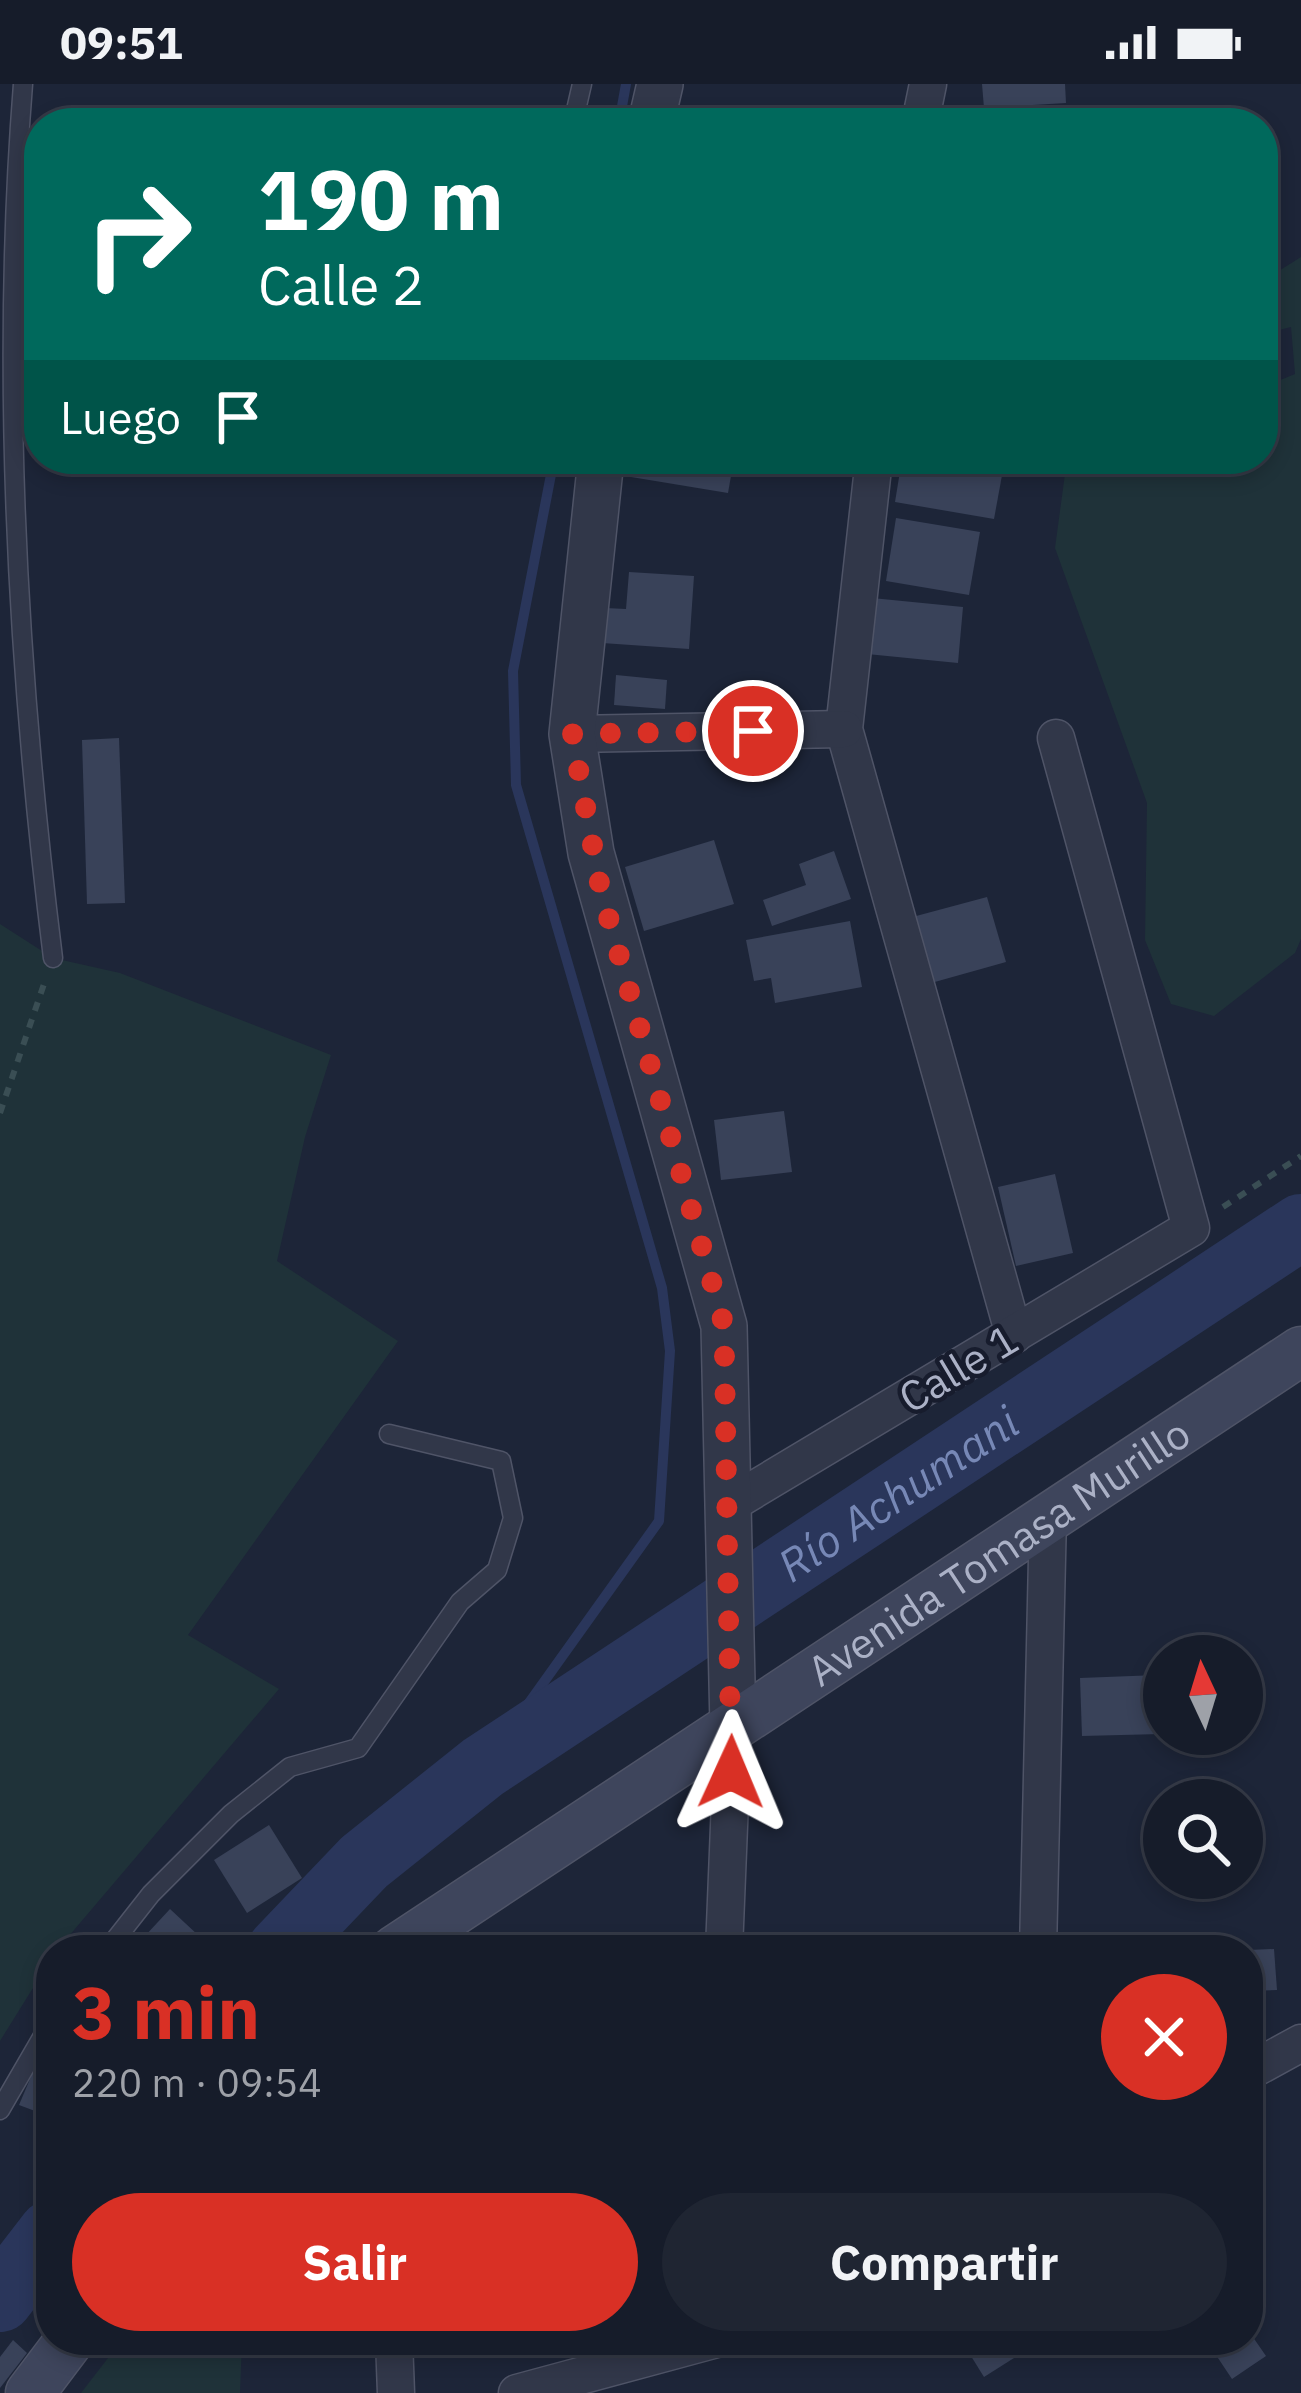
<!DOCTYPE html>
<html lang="es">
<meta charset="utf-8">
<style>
body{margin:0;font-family:"IBM Plex Sans",sans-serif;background:#1f2532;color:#f1f3f6;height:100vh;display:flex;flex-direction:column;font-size:45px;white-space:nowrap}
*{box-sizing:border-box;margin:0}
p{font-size:39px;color:#9ea1a8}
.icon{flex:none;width:66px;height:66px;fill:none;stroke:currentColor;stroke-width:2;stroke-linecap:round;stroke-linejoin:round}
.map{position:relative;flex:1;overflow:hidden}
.side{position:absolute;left:36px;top:1851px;width:1227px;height:420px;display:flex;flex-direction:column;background:#161c2a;border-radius:48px;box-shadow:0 6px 18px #0003,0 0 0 3px #353a47}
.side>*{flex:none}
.banner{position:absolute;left:24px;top:24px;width:1254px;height:366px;border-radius:48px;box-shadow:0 6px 18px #0003,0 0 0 3px #353a47;background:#00695c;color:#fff;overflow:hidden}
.needle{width:78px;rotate:356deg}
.buttons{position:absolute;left:1143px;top:1551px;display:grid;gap:24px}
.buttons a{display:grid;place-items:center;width:120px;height:120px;border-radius:50%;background:#161c2a;box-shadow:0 6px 18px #0003,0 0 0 3px #353a47;font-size:60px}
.pin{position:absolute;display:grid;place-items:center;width:102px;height:102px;color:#fff;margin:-51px;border:6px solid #fff;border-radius:50%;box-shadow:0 3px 12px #0007}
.me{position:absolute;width:132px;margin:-66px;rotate:1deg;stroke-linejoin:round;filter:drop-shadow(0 0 9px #0008)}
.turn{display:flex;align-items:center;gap:42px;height:252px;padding:0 36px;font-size:54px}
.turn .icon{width:156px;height:156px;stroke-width:2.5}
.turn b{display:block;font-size:84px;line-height:102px}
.then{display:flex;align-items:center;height:114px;padding:0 36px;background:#0003;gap:24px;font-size:45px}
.round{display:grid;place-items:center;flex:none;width:126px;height:126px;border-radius:63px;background:#1f2532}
.summary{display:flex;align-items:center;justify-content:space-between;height:204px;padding:0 36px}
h1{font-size:72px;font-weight:700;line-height:90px;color:#d93025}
.button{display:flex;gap:24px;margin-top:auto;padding:24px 36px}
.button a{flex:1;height:138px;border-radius:72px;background:#d93025;color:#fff;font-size:48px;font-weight:700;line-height:138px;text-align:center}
.button a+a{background:#1f2532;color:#f1f3f6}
.status{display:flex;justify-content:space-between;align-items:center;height:84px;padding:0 60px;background:#161c2a;direction:ltr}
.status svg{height:33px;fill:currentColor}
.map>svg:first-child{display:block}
.green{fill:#1f3239}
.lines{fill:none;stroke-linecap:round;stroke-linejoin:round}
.stream{stroke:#2a365b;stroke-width:10}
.river{stroke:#2a365b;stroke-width:66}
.building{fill:#394259}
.service-casing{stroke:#4f5467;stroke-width:21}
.minor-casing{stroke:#4f5467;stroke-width:39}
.tertiary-casing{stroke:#4f5467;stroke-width:48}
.secondary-casing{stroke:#4f5467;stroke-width:51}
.path{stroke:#3a4e54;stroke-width:6;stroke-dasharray:9 9;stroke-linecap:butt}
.service{stroke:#313749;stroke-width:18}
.minor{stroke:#313749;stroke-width:36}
.tertiary{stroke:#313749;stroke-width:45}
.secondary{stroke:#3e455c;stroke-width:48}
.route{stroke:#d93025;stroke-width:21;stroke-dasharray:0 37.8}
.labels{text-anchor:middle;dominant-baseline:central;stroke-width:9;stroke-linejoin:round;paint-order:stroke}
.street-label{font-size:42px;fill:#abb1c6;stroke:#171c2d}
.water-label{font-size:45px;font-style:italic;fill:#7788b6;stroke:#171c2d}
</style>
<div class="status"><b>09:51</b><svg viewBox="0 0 49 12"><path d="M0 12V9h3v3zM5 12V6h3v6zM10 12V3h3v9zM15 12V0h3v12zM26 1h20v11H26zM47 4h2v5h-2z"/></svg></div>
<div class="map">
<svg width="1301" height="2309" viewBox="0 0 1301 2309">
<rect width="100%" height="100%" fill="#1d2538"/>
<g class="green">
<polygon points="1301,173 1301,855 1295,869 1214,932 1171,920 1145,856 1147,719 1055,464 1067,375 1263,375 1263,303 1295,290 1291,243 1263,250 1263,197"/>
<polygon points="0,840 53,874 120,889 331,971 305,1053 277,1177 398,1257 188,1551 279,1605 57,1866 51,1866 51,1875 0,1957"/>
<polygon points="122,2256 242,2256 240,2309 81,2309"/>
</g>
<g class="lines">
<g class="stream">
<polyline points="619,39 626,0"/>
<polyline points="483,1683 659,1437 670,1267 662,1204 516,701 513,587 554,375"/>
</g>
<g class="river">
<path id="s1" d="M280,1866L364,1778L483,1683L1301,1143"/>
<polyline points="0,2215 51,2149"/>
</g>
</g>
<g class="building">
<polygon points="982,0 1065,0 1066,19 984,24"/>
<polygon points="628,375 734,375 728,409 625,392"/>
<polygon points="902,375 1005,375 994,435 895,418"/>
<polygon points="896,434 980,448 969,511 886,497"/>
<polygon points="629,488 694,492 689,565 602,559 605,524 626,525"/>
<polygon points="872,514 963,523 958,579 867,570"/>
<polygon points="616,591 667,596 665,625 614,621"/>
<polygon points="119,654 125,819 87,820 82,656"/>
<polygon points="714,756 734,820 644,847 625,783"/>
<polygon points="834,767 851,815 772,842 763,816 806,801 799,780"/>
<polygon points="987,813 1006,878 924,901 905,835"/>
<polygon points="850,837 862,903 775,919 771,894 754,897 746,856"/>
<polygon points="784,1027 792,1088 721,1096 714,1036"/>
<polygon points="1055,1090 1073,1169 1016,1182 998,1103"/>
<polygon points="1158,1591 1161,1650 1082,1652 1080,1594"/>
<polygon points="269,1741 302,1794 247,1829 214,1776"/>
<polygon points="170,1825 214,1866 132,1866"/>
<polygon points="1274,1865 1277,1906 1248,1907 1248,1866"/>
<polygon points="41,1969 51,1973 51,2033 19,2021"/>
<polygon points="1248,2246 1266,2272 1232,2295 1206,2256 1248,2256"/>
<polygon points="13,2256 27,2269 0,2304 0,2273"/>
<polygon points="961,2256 1003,2256 1014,2274 984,2293"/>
</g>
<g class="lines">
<defs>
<g id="service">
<path d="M23,0C0,290 17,586 53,874"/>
<polyline points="573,39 582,0"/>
<polyline points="107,1866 151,1810 231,1730 290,1683 358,1664 460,1518 497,1486 513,1434 501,1377 389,1350"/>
<polyline points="0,2026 51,1938"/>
</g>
<g id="minor">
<polyline points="920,39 928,0"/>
<polyline points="874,375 844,645 1014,1251"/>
<polyline points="572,650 844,645"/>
<polyline points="725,1423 1191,1144 1056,654"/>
<polyline points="724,1866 733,1643"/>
<polyline points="1038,1866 1048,1431"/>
<polyline points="1248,1988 1301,1959"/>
<polyline points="394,2256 396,2309"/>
<polyline points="517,2309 713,2256"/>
</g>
<g id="tertiary">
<polyline points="651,39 660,0"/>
<polyline points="601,375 572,650 591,769 724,1242 733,1643"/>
</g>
<g id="secondary">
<path id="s2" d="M395,1866L1301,1267"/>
<polyline points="30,2309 70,2256"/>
</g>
</defs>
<use href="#service" class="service-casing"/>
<use href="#minor" class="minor-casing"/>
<use href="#tertiary" class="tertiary-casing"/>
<use href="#secondary" class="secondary-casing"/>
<g class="path">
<polyline points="0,1029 45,897"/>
<polyline points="1223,1123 1301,1072"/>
</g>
<use href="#service" class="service"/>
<use href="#minor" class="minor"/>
<use href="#tertiary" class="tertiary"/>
<use href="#secondary" class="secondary"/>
</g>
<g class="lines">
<polyline class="route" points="731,1688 724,1241 601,807 572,650 753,647"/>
</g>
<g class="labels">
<g class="street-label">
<text transform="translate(958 1284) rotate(-31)">Calle 1</text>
<text stroke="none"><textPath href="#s2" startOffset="723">Avenida Tomasa Murillo</textPath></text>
</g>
<g class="water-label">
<text stroke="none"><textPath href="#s1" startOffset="771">Río Achumani</textPath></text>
</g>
</g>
</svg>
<div class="buttons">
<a><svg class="needle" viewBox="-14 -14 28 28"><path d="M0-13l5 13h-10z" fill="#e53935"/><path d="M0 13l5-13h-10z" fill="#9ea1a8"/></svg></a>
<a><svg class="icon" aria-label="search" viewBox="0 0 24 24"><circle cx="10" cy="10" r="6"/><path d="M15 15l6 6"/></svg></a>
</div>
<div class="pin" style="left:753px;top:647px;background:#d93025"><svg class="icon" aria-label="arrive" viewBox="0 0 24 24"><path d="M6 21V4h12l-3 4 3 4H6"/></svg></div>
<svg class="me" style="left:731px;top:1688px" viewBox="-20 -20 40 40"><path d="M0-17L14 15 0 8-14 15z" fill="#d93025" stroke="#fff" stroke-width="4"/></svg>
<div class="banner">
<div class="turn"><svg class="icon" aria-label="right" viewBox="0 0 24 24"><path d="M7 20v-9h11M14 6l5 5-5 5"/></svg><div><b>190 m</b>Calle 2</div></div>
<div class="then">Luego<svg class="icon" aria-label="arrive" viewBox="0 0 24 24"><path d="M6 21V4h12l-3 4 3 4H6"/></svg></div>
</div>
<section class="side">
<div class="summary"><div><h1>3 min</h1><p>220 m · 09:54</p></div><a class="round" style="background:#d93025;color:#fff"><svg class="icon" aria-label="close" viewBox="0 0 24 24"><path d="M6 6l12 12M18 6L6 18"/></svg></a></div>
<div class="button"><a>Salir</a><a>Compartir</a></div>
</section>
</div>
